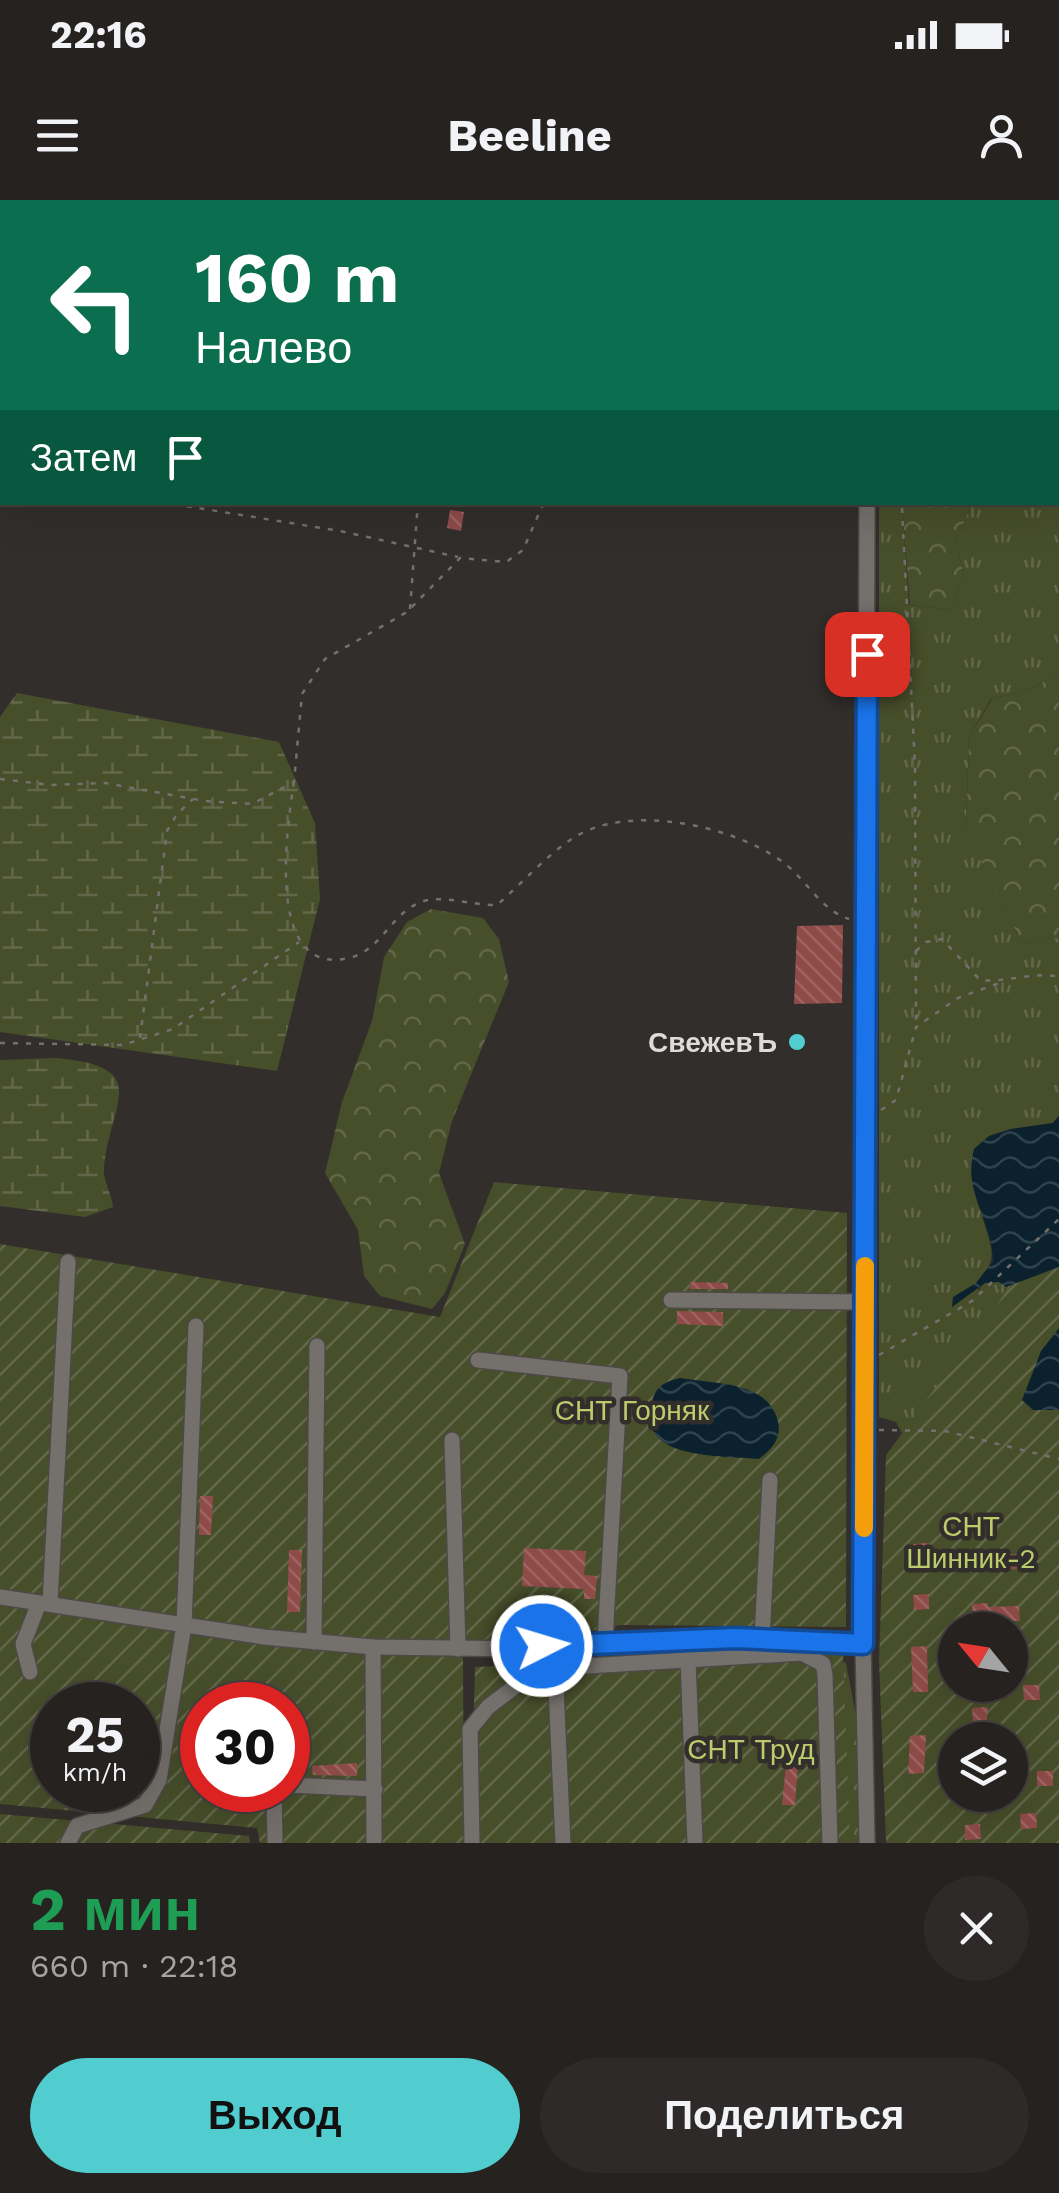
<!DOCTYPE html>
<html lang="ru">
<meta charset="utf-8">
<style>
body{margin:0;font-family:"Work Sans",sans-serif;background:#2e2a29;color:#f1f3f6;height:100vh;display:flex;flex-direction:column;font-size:38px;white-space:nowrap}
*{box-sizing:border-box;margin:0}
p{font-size:32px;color:#a4a4a5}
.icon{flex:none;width:55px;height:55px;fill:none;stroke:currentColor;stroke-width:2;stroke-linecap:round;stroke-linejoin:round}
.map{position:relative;height:1643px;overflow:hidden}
.panel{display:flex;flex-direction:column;background:#262220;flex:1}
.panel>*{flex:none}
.hud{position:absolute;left:0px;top:0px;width:1060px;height:305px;box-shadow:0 10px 40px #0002,0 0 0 2px #423f3e;background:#0b6e4f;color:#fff;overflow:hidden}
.needle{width:65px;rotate:300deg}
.fabs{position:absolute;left:938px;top:1412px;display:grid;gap:20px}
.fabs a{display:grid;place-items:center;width:90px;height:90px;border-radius:50%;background:#262220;box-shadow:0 10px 40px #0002,0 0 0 2px #423f3e;font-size:50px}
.speed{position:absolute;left:30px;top:1482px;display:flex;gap:20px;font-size:50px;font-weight:700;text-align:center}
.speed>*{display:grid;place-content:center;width:130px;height:130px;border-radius:50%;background:#262220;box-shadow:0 10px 40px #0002,0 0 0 2px #423f3e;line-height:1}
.speed small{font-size:25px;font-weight:400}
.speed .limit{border:15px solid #d22;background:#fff;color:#111}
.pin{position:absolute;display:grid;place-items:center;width:85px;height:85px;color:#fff;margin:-42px;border-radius:20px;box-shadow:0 5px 15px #0006}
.me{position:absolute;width:110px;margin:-55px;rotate:85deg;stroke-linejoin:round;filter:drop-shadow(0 0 8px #0008)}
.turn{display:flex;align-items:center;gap:35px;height:210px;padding:0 30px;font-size:45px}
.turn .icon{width:130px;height:130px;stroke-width:2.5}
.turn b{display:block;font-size:70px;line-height:85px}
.then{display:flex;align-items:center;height:95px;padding:0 30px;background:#0003;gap:20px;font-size:38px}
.round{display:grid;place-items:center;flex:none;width:105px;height:105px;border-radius:52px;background:#2e2a29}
.summary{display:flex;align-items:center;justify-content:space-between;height:170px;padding:0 30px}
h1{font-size:60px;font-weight:700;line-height:75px;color:#1e9e55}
.action{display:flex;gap:20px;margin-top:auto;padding:20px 30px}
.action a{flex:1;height:115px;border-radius:60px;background:#52cdcf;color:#111;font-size:40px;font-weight:700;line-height:115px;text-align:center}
.action a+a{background:#2e2a29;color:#f1f3f6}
.status{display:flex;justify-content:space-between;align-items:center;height:70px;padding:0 50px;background:#262220;direction:ltr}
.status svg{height:28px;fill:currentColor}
header{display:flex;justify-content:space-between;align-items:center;height:130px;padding:0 30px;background:#262220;font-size:45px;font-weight:700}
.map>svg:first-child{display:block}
.grass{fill:url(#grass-tufts)}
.forest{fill:url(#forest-crowns)}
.wetland{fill:url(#wetland-marsh)}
.garden{fill:url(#garden-furrows);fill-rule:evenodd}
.water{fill:url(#water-waves)}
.building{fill:url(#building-back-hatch)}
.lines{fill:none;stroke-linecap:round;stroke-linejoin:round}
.minor-casing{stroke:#4d4947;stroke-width:18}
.path{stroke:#73706e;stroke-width:2.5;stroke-dasharray:5 8;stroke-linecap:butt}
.minor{stroke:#74706c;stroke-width:15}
.route-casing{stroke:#114b97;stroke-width:25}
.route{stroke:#1a73e8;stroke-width:18}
.slow{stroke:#f59e0b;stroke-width:18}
.poi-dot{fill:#52cdcf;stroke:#322e2b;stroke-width:4}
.labels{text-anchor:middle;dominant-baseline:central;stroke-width:9;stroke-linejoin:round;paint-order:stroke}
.poi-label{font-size:28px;font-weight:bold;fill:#dedcda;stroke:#322e2b;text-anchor:end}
.park-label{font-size:28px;fill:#bbcc6c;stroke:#322e2b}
</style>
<div class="status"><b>22:16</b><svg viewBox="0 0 49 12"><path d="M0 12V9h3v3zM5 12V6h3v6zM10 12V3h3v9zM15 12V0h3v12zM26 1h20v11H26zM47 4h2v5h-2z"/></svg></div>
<header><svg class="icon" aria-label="menu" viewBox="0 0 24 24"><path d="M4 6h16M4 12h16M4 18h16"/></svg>Beeline<svg class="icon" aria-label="person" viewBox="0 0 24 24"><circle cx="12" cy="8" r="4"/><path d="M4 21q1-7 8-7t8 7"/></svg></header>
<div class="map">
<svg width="1059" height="1643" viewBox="0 0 1059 1643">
<defs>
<pattern id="grass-tufts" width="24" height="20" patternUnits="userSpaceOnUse" patternTransform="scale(2.5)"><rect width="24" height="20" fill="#474e2a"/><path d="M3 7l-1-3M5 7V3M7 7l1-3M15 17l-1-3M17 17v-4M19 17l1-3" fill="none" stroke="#616748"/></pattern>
<pattern id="forest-crowns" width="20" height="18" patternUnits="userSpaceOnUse" patternTransform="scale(2.5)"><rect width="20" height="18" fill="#474e2a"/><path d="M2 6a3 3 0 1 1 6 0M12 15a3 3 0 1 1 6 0" fill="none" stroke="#616748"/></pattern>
<pattern id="wetland-marsh" width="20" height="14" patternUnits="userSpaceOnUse" patternTransform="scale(2.5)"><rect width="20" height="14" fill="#474e2a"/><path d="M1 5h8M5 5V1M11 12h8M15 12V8" fill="none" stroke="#616748"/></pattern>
<pattern id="garden-furrows" width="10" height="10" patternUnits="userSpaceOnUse" patternTransform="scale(2.5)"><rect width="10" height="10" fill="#474e2a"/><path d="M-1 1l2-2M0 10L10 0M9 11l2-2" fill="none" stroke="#616748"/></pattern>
<pattern id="water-waves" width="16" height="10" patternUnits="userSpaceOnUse" patternTransform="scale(2.5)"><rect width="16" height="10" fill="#0b222e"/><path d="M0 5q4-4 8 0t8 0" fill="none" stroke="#2e424c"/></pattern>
<pattern id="building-back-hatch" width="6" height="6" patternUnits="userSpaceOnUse" patternTransform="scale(2.5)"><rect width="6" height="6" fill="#8f4b48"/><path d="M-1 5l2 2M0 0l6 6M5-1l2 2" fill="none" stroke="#9e6462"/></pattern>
</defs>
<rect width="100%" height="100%" fill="#322e2b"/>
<path class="grass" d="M1059,253V472L1035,487L991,499L969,537L966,630L1022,743L1059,737V916L1053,923L1011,929L989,936L974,949C976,970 976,992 981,1012C988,1042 1003,1058 976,1083L978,1091L985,1082L1021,1080L910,1248L896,1222L879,1217V303H902L909,405L950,410L964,376L956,341L972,303L1058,302Z"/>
<g class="forest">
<polygon points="902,303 972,303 956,341 964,376 950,410 910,405"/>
<polygon points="1059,472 1059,737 1022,743 966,631 969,537 992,499 1035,487"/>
<polygon points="431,709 483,718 499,739 509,782 452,921 439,973 465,1044 445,1093 432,1109 380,1096 364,1076 358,1030 325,973 342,902 372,821 384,757 407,722"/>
<polygon points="839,1461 846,1463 857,1521 860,1643 836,1643"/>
</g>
<g class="wetland">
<polygon points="17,493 279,542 315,623 320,699 277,871 0,832 0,517"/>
<path d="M54,858C156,866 109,903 104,969C103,981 112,994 113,1007L85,1017L0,1006V860Z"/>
</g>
<g class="garden">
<polygon points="0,0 409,0 2,2 2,183"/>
<path d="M494,982L847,1013L846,1427L621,1425L463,1456L464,1643H260L257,1628L0,1604V1044L440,1117ZM52,1505H138V1590H52ZM202,1505H288V1590H202Z"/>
<path d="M1059,1020V1643H886L879,1461L886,1255ZM955,1430H1010V1485H955ZM955,1540H1010V1595H955Z"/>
<polygon points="843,1452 850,1643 470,1643 475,1467"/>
<polygon points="0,1614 249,1636 250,1643 0,1643"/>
</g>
<g class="water">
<path d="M1059,916V1067L1006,1087L999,1082L985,1083L952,1107L953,1097L976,1083L993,1061C992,1019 962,992 974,949L989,936L1011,929L1053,923Z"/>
<polygon points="1059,1128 1059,1210 1033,1210 1022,1200 1041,1151"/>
<path d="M680,1178C714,1184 765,1181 777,1218C783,1237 773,1248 759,1259C723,1255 634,1261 652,1202C656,1186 664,1182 680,1178Z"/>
</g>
<g class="building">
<polygon points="450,310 464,312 461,331 447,328"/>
<polygon points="843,725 842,803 794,804 797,726"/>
<polygon points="792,834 804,835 803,851 791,850"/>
<polygon points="690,1082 728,1083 728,1089 690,1089"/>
<polygon points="677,1111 723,1112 723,1126 677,1124"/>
<polygon points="200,1296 213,1296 211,1335 199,1335"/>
<polygon points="929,1343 930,1358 914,1359 913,1344"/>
<polygon points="524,1348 586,1351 584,1375 597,1376 595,1399 584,1399 584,1389 522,1386"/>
<polygon points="289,1350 302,1350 300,1412 287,1412"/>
<polygon points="1023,1354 1024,1369 975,1370 975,1355"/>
<polygon points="929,1394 929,1409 914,1410 913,1395"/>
<polygon points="988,1403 988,1407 1019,1406 1020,1421 973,1419 972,1404"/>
<polygon points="927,1446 928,1492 913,1492 911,1447"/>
<polygon points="1025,1449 1026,1464 1010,1465 1010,1450"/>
<polygon points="1023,1485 1039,1485 1040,1500 1024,1500"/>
<polygon points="988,1507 985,1540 974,1540 972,1508"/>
<polygon points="926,1535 924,1573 908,1574 910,1536"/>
<polygon points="357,1563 357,1576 313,1575 312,1566"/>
<polygon points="786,1564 798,1564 795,1605 782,1605"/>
<rect x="1037" y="1571" width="16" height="15"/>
<polygon points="1036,1613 1037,1628 1021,1629 1020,1614"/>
<polygon points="980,1624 981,1639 965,1640 965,1625"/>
</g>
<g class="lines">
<defs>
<g id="minor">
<polyline points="70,2 70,0"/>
<polyline points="164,2 164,0"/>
<polyline points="325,2 325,0"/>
<polyline points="407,2 407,0"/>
<polyline points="868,2 868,0"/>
<polyline points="0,172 2,172"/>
<polyline points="867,302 863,1444 867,1643"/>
<polyline points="671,1100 864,1102"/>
<polyline points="478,1160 620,1176 605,1441"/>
<polyline points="452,1240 458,1449"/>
<polyline points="0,1397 264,1437 373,1447 520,1449 581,1443 736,1438 863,1444"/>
<polyline points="50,1403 68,1062"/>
<polyline points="762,1439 770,1280"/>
<polyline points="314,1442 317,1146"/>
<polyline points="373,1447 374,1643"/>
<polyline points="559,1457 555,1465 563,1643"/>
<polyline points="688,1459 695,1643"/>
<polyline points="30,1472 23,1444 39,1403"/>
<polyline points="288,1585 375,1589"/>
<polyline points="274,1590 275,1643"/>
<polyline points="68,1643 77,1626 145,1605 159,1580 184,1425 196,1126"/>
<polyline points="472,1643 470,1529 488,1507 538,1469 802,1453 823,1464 825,1475 830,1643"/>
</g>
</defs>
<use href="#minor" class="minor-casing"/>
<g class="path">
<polyline points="517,2 518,0"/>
<polyline points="627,2 628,0"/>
<polyline points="825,2 825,0"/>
<polyline points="940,2 940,0"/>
<polyline points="0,275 2,275"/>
<polyline points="161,302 340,331 458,357"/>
<polyline points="902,308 915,566 916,827"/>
<polyline points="410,409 417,315 422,302"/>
<polyline points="0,579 51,585 105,583 205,601 252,604 294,582 302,494 325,459 407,412 460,358 506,362 523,350 544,302"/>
<path d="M294,582C287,627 264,778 349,758C381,751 391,713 421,702C441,694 475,706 497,705C522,683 546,656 573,638C628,603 730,625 780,660C805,677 820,710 849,719"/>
<path d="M916,751L926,742L942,739L980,780C1007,783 1033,771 1059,777"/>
<polyline points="140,838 167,631 177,614 193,599"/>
<polyline points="0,843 123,845 173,829 299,742"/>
<polyline points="881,910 896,900 916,827 958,798 1002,782"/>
<polyline points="879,1155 972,1101 1059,1019"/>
<polyline points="879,1230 945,1231 1059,1259"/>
</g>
<use href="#minor" class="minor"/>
</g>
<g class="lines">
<defs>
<polyline id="route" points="542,1446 736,1438 863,1444 867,454"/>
</defs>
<use href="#route" class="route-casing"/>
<use href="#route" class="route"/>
<polyline class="slow" points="864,1328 865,1066"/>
</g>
<circle class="poi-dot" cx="797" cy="842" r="10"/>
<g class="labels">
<g class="poi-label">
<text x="777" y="842">СвежевЪ</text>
</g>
<g class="park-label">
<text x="632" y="1210">СНТ Горняк</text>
<text x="971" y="1326">СНТ<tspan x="971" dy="32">Шинник-2</tspan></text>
<text x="751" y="1549">СНТ Труд</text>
</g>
</g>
</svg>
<div class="fabs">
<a><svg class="needle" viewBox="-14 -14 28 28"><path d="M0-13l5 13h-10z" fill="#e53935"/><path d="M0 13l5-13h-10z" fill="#a4a4a5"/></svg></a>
<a><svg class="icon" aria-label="layers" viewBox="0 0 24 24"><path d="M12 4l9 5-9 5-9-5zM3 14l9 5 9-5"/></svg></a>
</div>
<div class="speed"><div>25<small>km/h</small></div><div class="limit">30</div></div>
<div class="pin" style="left:867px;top:454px;background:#d93025"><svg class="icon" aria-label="arrive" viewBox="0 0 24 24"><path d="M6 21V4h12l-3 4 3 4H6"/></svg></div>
<svg class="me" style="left:542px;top:1446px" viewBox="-20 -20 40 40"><circle r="17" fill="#1a73e8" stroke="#fff" stroke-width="3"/><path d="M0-11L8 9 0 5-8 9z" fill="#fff"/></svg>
<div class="hud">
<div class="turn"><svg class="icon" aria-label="left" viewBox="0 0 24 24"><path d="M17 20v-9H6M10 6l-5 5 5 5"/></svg><div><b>160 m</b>Налево</div></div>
<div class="then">Затем<svg class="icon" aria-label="arrive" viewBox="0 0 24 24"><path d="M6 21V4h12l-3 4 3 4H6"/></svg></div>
</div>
</div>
<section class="panel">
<div class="summary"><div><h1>2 мин</h1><p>660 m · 22:18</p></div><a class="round"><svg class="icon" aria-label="close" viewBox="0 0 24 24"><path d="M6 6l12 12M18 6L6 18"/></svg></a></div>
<div class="action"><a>Выход</a><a>Поделиться</a></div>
</section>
